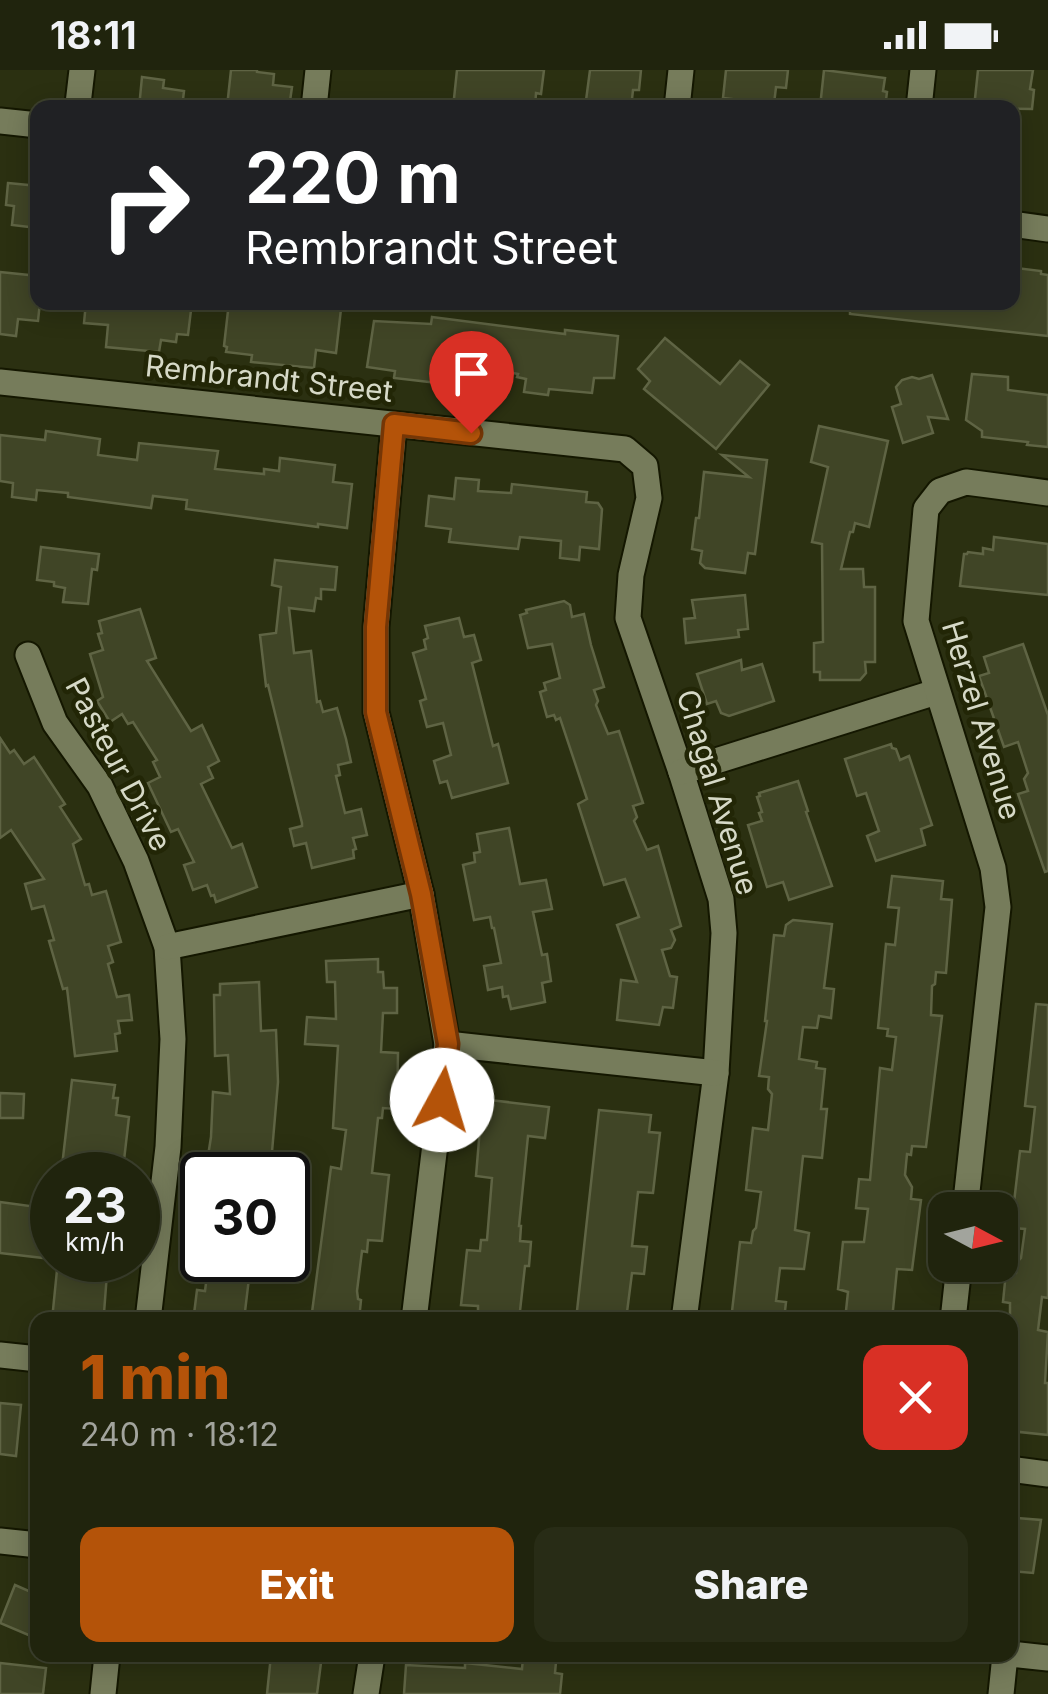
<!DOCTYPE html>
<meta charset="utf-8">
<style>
body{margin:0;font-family:Inter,sans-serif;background:#282c16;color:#f1f3f6;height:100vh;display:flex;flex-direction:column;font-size:38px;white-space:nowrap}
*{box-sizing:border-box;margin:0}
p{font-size:32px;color:#a2a49d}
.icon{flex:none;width:55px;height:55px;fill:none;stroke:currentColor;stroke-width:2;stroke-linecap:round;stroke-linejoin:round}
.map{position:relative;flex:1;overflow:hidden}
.sheet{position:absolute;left:30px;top:1242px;width:988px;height:350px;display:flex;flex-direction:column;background:#20240d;border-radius:20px;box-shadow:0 5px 25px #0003,0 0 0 2px #3d412e}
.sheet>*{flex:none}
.hud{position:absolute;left:30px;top:30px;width:990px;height:210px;border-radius:20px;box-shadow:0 5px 25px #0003,0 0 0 2px #3d412e;background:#202124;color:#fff;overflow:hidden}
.needle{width:65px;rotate:97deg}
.tools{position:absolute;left:928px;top:1122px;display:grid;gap:20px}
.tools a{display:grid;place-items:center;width:90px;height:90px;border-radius:20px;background:#20240d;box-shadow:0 5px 25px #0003,0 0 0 2px #3d412e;font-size:50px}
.speed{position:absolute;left:30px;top:1082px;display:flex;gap:20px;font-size:50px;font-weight:700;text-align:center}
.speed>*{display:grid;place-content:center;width:130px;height:130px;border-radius:50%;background:#20240d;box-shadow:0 5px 25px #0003,0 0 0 2px #3d412e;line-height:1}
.speed small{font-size:25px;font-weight:400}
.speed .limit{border:5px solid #111;border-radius:15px;background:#fff;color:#111}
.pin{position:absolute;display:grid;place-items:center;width:85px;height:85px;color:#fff;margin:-102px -42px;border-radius:50% 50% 50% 0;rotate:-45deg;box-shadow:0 0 10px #0007}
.pin .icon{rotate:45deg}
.me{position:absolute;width:110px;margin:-55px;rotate:6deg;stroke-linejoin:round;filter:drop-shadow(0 0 8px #0008)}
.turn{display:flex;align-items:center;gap:35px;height:210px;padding:0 50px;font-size:45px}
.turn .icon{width:130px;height:130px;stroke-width:2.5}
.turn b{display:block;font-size:70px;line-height:85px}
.round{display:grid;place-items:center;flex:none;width:105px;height:105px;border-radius:20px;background:#282c16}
.summary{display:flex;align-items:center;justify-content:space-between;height:170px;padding:0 50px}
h1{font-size:60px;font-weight:800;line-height:75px;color:#b45309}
.primary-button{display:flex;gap:20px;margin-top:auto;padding:20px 50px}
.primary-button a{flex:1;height:115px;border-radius:20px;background:#b45309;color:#fff;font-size:40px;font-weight:800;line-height:115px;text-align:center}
.primary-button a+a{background:#282c16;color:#f1f3f6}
.status{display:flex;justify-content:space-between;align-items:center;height:70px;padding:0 50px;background:#20240d;direction:ltr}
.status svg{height:28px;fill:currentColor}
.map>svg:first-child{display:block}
.building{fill:#404526;stroke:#5f6444;stroke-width:2.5}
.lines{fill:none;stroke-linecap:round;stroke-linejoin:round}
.minor-casing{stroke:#141700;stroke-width:29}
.minor{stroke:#767c5b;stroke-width:25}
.route-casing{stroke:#753606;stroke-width:25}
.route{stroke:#b45309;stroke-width:18}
.labels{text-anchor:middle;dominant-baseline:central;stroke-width:9;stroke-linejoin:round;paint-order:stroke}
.street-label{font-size:30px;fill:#d6d9c7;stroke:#222606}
</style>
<div class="status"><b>18:11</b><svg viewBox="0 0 49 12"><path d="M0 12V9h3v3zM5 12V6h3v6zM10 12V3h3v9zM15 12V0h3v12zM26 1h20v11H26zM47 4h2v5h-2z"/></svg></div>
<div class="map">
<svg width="1048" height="1624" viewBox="0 0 1048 1624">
<rect width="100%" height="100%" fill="#2b3011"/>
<g class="building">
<polygon points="231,0 257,0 257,2 274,4 273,15 292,17 289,38 227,37"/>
<polygon points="457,0 544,0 541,24 536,23 535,38 453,38"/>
<polygon points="590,0 641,0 639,20 633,20 631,38 585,38"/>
<polygon points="726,0 788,0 786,18 776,17 774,34 723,28"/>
<polygon points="824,0 885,8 883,21 887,22 885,38 820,37"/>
<polygon points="978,0 1033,0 1030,19 1034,20 1032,39 974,38"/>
<polygon points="142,7 164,10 163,18 184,21 182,38 139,38"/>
<polygon points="8,113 38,116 38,158 12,155 14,136 6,135"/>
<polygon points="1016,198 1041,201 1041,204 1048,205 1048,266 850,244 850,232 1012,232"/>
<polygon points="0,202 38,206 38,232 40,232 38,251 18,249 16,266 0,264"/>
<polygon points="86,232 192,232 188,265 177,264 176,272 161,270 159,282 106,277 108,255 84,253"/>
<polygon points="229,232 255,232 254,235 295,239 296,234 341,239 336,283 316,280 314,298 251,292 252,285 226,282 227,277 224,276"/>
<polygon points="432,247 565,264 565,260 618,266 614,308 594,308 592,323 549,319 548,325 524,322 526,309 517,307 518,304 503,301 464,296 463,304 448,302 447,314 394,308 395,301 367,297 374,251 431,254"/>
<polygon points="665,268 720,314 740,291 769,315 716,379 644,319 650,311 638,299"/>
<polygon points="972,304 1008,307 1008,320 1048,325 1048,377 1027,375 1028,372 982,367 982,361 966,350"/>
<polygon points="932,305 948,349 928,347 933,363 903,373 892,337 901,334 896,317 902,310 912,307 919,309"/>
<polygon points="819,356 888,371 869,457 855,453 853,462 850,462 841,499 863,499 864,517 875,517 875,592 865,592 866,603 860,610 820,610 820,602 814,602 814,573 823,572 822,474 812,472 828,397 811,392"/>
<polygon points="46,361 100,369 98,385 137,390 139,373 218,381 215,399 264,404 264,399 279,401 280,388 335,395 333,412 352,414 347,458 318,454 318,457 186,439 187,430 153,426 151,438 68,427 68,423 37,420 36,430 12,427 13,413 0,411 0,365 45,370"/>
<polygon points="722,385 767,390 755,484 748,483 745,503 705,498 700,493 702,481 692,479 696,448 699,448 704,402 749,407"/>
<polygon points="456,408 479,410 478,421 511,423 512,414 587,422 586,432 598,433 602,439 599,479 580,477 579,490 560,488 561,471 520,467 518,479 449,472 451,459 426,456 429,426 454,429"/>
<polygon points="994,467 1048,474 1048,525 960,516 964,484 967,484 968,482 983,484 983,478 993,480"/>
<polygon points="41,477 99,484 97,500 92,499 88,534 63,532 65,518 54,516 54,512 37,510"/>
<polygon points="275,490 337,497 335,520 321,519 321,529 316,528 314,541 289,538 294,583 311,581 317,632 320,631 323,642 337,638 346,669 351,692 338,695 340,705 336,706 345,743 361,739 367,765 353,768 356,779 353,780 354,788 312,798 306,773 294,776 290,759 302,756 302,753 268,615 266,616 260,565 276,563 281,517 272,515"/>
<polygon points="745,525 748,559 738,560 739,567 686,573 684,549 695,548 692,530"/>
<polygon points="564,531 570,535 572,547 584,544 591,575 604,617 594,620 598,631 596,635 608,664 619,661 643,733 633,736 637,747 634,751 647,780 658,776 681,856 671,860 675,870 671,878 662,880 670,906 677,907 673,938 663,937 659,955 617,950 621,910 637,912 617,855 639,847 625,809 604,815 578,734 587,729 560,648 556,650 554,645 547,647 540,622 546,620 544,613 560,608 552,574 528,578 520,545 527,543 526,540"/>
<polygon points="140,539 156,588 147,591 191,661 202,655 219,691 208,697 213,708 201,714 232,778 242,774 257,817 216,832 214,825 211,826 207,815 193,820 184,795 194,792 178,759 171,762 148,713 160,707 153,692 157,690 133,652 128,654 122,644 110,652 97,631 103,627 90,584 103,580 98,564 102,563 99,551"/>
<polygon points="459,548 464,567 474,565 481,590 472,593 493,676 498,674 508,713 452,728 447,711 440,713 434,691 451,685 443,653 427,657 420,631 426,629 413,583 426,579 424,570 428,568 425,556"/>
<polygon points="1023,574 1048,645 1048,801 1045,802 1018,724 1028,721 1024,709 1028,703 1018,672 1004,677 979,606 989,603 984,587"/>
<polygon points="741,590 742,600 762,594 774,631 729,646 721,643 716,631 707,634 697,604"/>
<polygon points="0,668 10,683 14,680 24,694 34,687 65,734 60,737 81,769 73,774 85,815 89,814 92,825 106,821 121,872 108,876 113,892 108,894 117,927 129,925 132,950 118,951 120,963 115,964 117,981 75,986 67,918 63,919 49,871 54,870 44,836 32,839 25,814 44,809 11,760 0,768"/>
<polygon points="891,674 892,678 896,679 900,690 909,686 932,755 921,759 925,775 876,791 867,766 879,761 866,723 857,726 845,689"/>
<polygon points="798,711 808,741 806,742 832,816 789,830 783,812 767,817 748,755 762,751 759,743 762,742 757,727 760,726 759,723"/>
<polygon points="509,758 520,814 546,810 552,839 533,842 542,885 547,884 551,911 542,913 545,932 511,939 508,926 503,927 502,917 488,920 484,896 501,893 494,858 492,858 490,847 474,850 463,795 475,792 474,783 480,782 477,764"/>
<polygon points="892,806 943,811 941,829 952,830 946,903 936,902 935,914 932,916 931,945 942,946 939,971 926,1077 912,1076 911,1085 907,1084 905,1105 912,1117 911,1129 921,1130 912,1200 897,1199 892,1250 845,1250 848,1222 838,1219 843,1172 864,1172 868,1139 856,1138 859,1109 870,1110 880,998 892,1000 896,967 887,966 888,959 878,958 886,874 895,875 899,838 888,837"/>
<polygon points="793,850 832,854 824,918 834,919 831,948 819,946 817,958 803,957 799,989 817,992 816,998 825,999 821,1039 827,1039 822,1088 803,1086 795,1160 809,1163 804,1199 780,1198 776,1231 786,1232 784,1250 731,1250 740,1172 751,1173 753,1161 756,1158 761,1122 746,1120 753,1058 768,1060 772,1024 768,1019 769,1007 759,1006 767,951 765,951 774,865 784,866 786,855"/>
<polygon points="378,889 378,902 383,902 384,918 397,918 397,943 383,943 381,982 398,983 397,1039 383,1038 382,1048 378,1048 372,1103 389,1105 382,1171 368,1170 367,1182 362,1181 357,1221 358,1229 361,1230 359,1250 311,1250 331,1097 341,1099 346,1060 333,1058 338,976 305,974 307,947 336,949 335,912 327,912 326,891"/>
<polygon points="259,912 261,961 276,960 278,1012 270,1105 205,1105 211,1067 213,1022 230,1024 228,985 215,986 214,925 220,925 220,914"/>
<polygon points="1036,934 1048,935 1048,1228 1042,1227 1038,1260 1048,1262 1045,1313 1048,1313 1048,1365 1010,1361 1010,1233 1003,1232 1006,1202 1016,1203 1018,1191 1021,1188 1025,1159 1011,1158 1020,1081 1030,1082 1035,1037 1025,1036"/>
<polygon points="72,1010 115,1015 113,1028 118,1028 116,1045 129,1047 123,1099 110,1098 109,1105 61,1105"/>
<polygon points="0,1023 24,1024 23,1048 0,1048"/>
<polygon points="490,1030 549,1037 545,1068 528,1066 519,1156 521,1156 520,1171 531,1172 529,1196 525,1196 519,1250 478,1250 478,1236 461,1235 467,1180 480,1181 481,1170 487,1170 492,1108 476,1106 481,1046 489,1047"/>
<polygon points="599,1040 651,1045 649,1062 660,1063 653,1123 638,1122 632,1176 647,1177 644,1204 632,1203 626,1250 576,1250"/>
<polygon points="0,1132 52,1139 52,1189 0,1183"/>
<polygon points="58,1190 108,1190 104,1243 94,1243 93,1250 52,1250"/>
<polygon points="209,1190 263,1190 261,1209 249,1208 244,1250 202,1250 202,1245 194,1244 197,1220 205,1221"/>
<polygon points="0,1333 21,1335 16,1386 0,1384"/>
<polygon points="1017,1448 1041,1450 1033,1503 1010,1501 1010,1462 1016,1462"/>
<polygon points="15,1515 38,1525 38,1569 0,1553"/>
<polygon points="271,1585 322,1585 317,1624 267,1624"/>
<polygon points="523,1588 556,1592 555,1603 562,1604 560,1624 404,1624 406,1595 465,1598 465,1593 522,1599"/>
<polygon points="0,1593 46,1598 43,1624 0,1624"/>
</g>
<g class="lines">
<defs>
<g id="minor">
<polyline points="75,38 78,34 82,0"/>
<polyline points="314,38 318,0"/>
<polyline points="677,38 681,0"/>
<polyline points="919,38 923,0"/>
<polyline points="0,51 38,55"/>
<polyline points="1012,154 1048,159"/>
<polyline points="0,312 625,379 645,396 649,428 631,505 628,548 681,702 721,829 724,863 716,1003 684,1250"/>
<polyline points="394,355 376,557 376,642 421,824 447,974 414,1250"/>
<polyline points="28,585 55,653 100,716 136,791 167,877 173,969 168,1077 148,1250"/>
<polyline points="681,702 936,622"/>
<polyline points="167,877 421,824"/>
<polyline points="447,974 716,1003"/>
<polyline points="965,1140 998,837 993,798 916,551 926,439 940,421 966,412 1048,423"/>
<polyline points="953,1250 959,1195"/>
<polyline points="0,1285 38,1289"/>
<polyline points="1010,1399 1048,1404"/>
<polyline points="0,1471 38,1475"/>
<polyline points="1010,1584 1048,1588"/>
<polyline points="103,1624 107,1585"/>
<polyline points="366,1624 372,1585"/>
<polyline points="1001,1624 1005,1585"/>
</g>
</defs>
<use href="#minor" class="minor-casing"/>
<use href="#minor" class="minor"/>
</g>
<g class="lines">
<defs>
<polyline id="route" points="442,1030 448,974 421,824 376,642 376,557 394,354 471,363"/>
</defs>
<use href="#route" class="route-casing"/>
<use href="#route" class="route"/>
</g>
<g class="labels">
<g class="street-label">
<text transform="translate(269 308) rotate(6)">Rembrandt Street</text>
<text transform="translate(982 650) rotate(73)">Herzel Avenue</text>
<text transform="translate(119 694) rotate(62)">Pasteur Drive</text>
<text transform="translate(718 722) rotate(73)">Chagal Avenue</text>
</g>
</g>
</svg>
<div class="tools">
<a><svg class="needle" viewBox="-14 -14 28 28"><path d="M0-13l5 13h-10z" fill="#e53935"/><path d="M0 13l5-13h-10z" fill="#a2a49d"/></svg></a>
</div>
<div class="speed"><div>23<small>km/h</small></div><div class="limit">30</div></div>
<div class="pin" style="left:471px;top:363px;background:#d93025"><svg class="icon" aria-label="arrive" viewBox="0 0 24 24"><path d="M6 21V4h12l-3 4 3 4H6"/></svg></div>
<svg class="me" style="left:442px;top:1030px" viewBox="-20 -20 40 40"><circle r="19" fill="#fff"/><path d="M0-13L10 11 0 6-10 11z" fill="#b45309"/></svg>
<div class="hud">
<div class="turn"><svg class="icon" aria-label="right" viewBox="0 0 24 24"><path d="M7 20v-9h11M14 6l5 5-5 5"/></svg><div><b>220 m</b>Rembrandt Street</div></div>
</div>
<section class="sheet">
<div class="summary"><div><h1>1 min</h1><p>240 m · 18:12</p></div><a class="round" style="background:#d93025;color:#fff"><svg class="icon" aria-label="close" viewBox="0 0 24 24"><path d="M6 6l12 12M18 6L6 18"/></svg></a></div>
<div class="primary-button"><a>Exit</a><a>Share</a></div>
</section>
</div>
